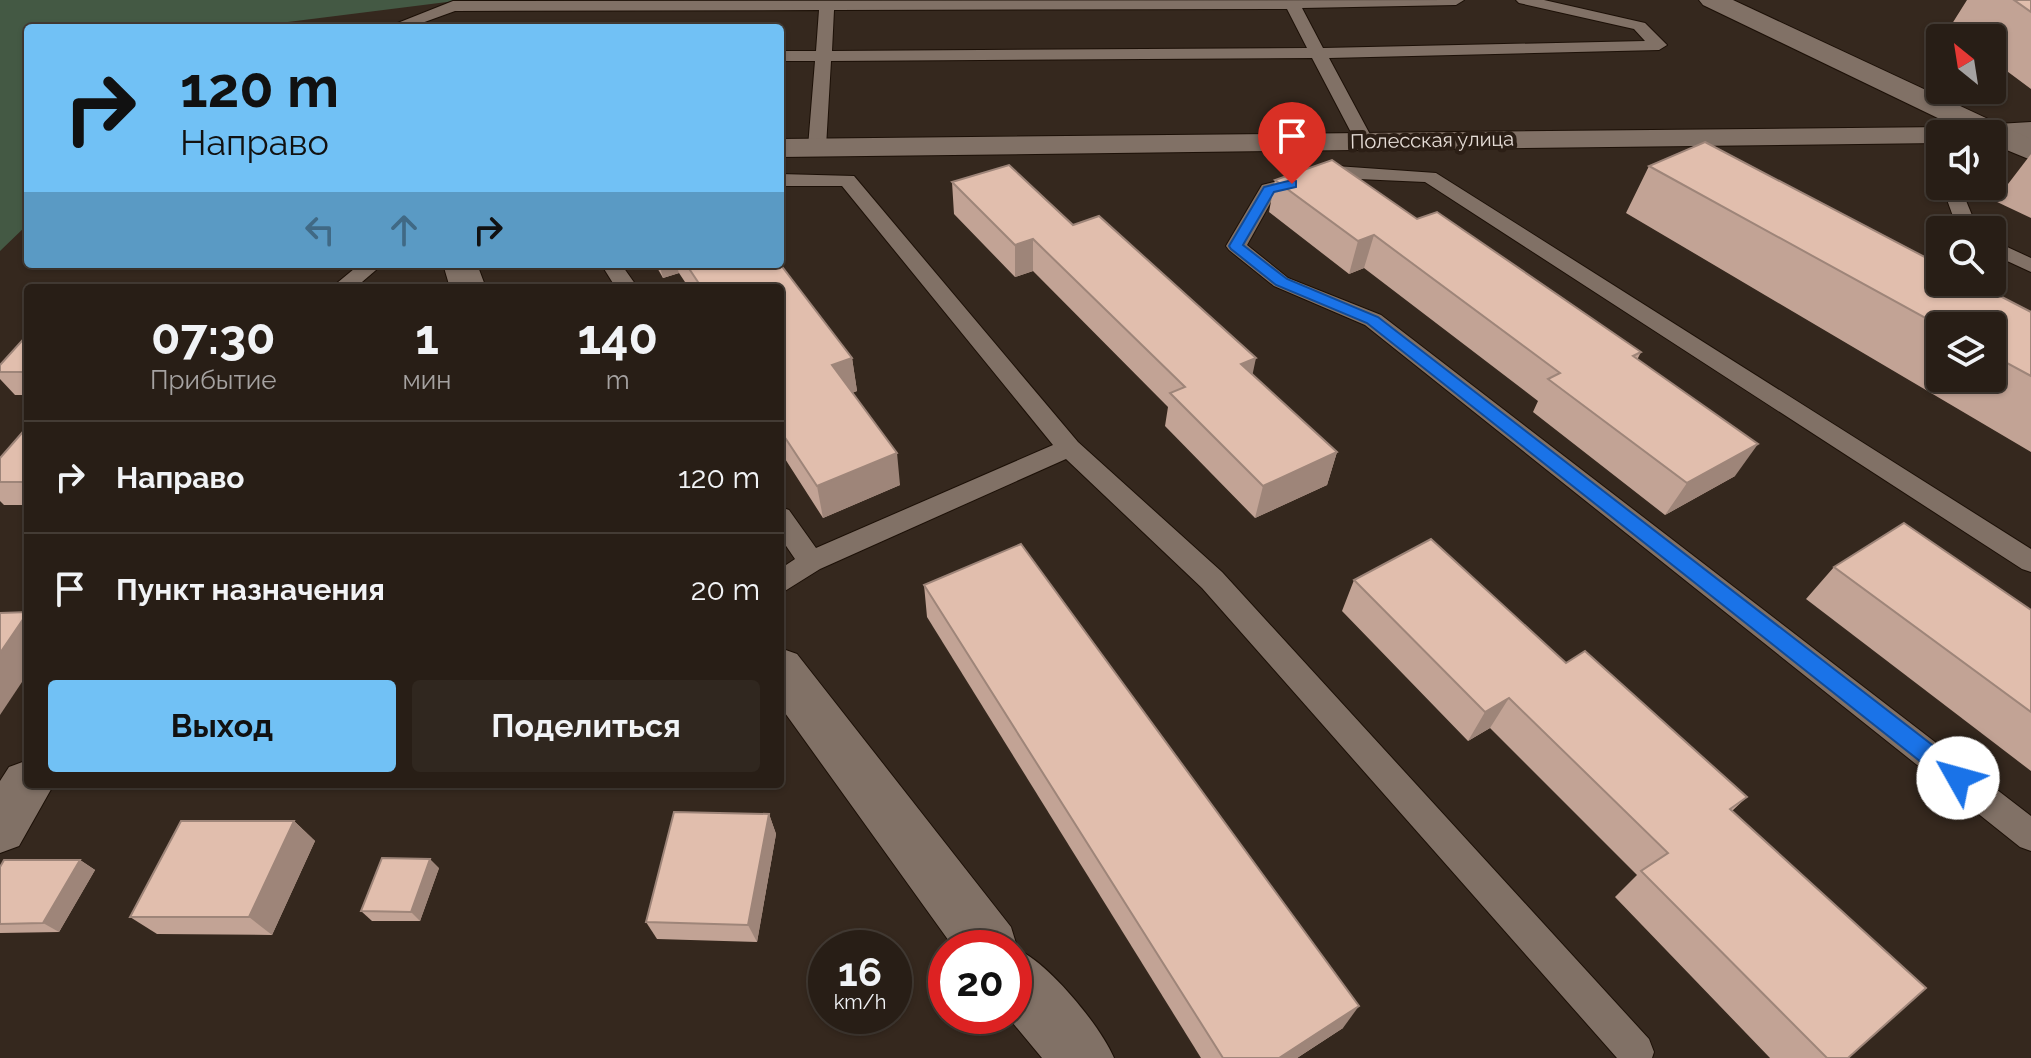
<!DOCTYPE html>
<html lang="ru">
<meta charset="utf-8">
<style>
body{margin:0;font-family:Raleway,sans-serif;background:#30271f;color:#f1f3f6;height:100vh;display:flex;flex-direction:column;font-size:30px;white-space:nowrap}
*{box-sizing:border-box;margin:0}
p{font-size:26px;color:#a5a2a1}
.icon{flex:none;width:44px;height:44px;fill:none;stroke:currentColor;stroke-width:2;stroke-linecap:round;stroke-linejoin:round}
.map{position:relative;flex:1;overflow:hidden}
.drawer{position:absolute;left:24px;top:284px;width:760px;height:504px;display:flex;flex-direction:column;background:#281e16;border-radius:8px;box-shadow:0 2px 6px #0004,0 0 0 2px #443c35}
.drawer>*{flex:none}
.banner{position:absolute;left:24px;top:24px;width:760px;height:244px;border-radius:8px;box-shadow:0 2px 6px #0004,0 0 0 2px #443c35;background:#71c1f5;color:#111;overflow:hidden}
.needle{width:52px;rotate:330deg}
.controls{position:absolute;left:1926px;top:24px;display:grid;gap:16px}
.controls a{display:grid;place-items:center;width:80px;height:80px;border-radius:8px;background:#281e16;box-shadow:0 2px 6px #0004,0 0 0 2px #443c35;font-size:40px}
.speed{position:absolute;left:808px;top:930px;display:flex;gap:16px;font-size:40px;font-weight:700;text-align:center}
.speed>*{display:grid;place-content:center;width:104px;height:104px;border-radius:50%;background:#281e16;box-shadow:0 2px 6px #0004,0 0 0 2px #443c35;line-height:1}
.speed small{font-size:20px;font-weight:400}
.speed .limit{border:12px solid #d22;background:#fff;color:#111}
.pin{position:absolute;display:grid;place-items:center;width:68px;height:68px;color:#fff;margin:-82px -34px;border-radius:50% 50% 50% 0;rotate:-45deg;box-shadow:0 0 8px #0007}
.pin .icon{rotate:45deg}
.me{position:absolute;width:88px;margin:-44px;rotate:308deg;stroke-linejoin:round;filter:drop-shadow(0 0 6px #0008)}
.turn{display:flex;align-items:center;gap:28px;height:168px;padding:0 24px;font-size:36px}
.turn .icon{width:104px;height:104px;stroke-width:2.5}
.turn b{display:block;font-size:56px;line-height:68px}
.lanes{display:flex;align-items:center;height:76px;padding:0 24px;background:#0003;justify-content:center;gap:40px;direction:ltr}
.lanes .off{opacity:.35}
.eta{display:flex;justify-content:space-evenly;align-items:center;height:136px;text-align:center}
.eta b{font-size:48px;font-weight:700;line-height:56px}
.action{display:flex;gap:16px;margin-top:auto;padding:16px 24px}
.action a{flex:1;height:92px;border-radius:8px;background:#71c1f5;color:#111;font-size:32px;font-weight:700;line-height:92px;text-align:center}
.action a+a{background:#30271f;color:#f1f3f6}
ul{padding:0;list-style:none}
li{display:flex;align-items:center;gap:24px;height:112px;padding:0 24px;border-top:2px solid #443c35}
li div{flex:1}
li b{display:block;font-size:30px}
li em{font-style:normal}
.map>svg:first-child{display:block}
.green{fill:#445944}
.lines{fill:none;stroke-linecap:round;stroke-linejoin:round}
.service-casing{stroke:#1c1007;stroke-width:2}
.minor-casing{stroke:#1c1007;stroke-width:2}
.tertiary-casing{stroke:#1c1007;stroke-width:2}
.service{fill:#817166;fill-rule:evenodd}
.minor{fill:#817166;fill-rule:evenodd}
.tertiary{fill:#817166;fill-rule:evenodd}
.wall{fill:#c2a395;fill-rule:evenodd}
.shaded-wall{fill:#9e8579}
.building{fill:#e1bead;stroke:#9e8579;stroke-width:2}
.route{fill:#1a73e8;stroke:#114b97;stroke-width:2}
.labels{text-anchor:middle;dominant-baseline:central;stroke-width:8;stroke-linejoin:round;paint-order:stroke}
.far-street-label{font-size:20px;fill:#e5dcd6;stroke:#2b1e15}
</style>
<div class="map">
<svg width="2031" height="1058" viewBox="0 0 2031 1058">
<rect width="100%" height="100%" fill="#35281e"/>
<polygon class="green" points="0,0 463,0 240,28 28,28 28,224 0,251"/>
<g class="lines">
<defs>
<g id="service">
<path d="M1464,0L1456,5L1302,8L1323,48L1645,41L1634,29L1519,3L1516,0H1544L1645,23L1667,45L1659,50L1329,58L1373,140L1364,145L1355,140L1312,58L831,61L826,147L817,152L808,147L815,61H780V51H816L819,10L455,11L408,28H385L453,1ZM1287,9L1307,48L832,51L834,10Z"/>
<polygon points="1931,130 1940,135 1940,164 1931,158 1922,135"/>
<polygon points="1336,166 1436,173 2031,549 2031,572 2022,569 1425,182 1336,178 1276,193 1247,245 1288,278 1381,315 2031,816 2031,851 2020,847 1365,325 1274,286 1229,250 1226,246 1262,185"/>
<polygon points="780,174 854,176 1078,442 1222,572 1649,1039 1654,1052 1652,1058 1617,1058 1202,588 1066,459 820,569 780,594 780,569 795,559 780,537 780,507 789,510 816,548 1053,445 842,186 780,186"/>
<polygon points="1942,186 1960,186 1978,230 1958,230"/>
<polygon points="1992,240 2031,258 2031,272 1992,254"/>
<polygon points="360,264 383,264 355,288 331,288"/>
<polygon points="601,264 621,264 638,288 616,288"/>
</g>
<g id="minor">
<polygon points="2031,122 2031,140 1992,141 1992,134 1940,134 1940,143 780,157 780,139 1947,127"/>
<polygon points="443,264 477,264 486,288 450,288"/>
<path d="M780,648L797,654L1011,927L1018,950C1049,963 1101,1027 1114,1058H1042L1007,1016H1014V948H954L780,706Z"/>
<polygon points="28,760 28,784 54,784 19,846 0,853 0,781 9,767"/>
</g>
<polygon id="tertiary" points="1699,0 1733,0 2031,139 2031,160 1992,144 1992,134 1971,134 1703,5"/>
</defs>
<use href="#service" class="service-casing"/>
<use href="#minor" class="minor-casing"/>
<use href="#tertiary" class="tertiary-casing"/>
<use href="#service" class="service"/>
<use href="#minor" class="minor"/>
<use href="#tertiary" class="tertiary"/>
</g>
<g class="wall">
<polygon points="1967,0 2031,0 2031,89 1992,60 1992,38 1964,38 1950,27"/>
<polygon points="2031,154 2031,218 1995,201"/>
<path d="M1649,166L2031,312V452L1626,213ZM1940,326H1992V378H1940Z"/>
<polygon points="1275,180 1417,219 1641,352 1637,360 1735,476 1665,515 1533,412 1538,401 1364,268 1349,274 1269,212"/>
<polygon points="952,182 1073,225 1253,375 1337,452 1327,485 1255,518 1165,426 1168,407 1033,271 1015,277 954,214"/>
<polygon points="655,264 780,264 852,358 857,391 852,393 900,485 823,518 780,451 780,288 689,288 679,273 663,278"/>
<polygon points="28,334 28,395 15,395 0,379 0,365"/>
<polygon points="28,426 28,505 4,505 0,501 0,458"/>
<polygon points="1834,567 2031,610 2031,771 1806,599"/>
<polygon points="1354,580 1566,663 1747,797 1732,811 1848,1058 1770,1058 1615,897 1637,875 1490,728 1468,741 1342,611"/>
<polygon points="924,585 1343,1028 1297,1058 1201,1058 927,617"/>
<polygon points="769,814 776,834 757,942 657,939 646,922"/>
<polygon points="294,821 315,841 272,935 157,934 130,917"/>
<polygon points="80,860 95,870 59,932 0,933 0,867"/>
<polygon points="439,868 420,921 372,921 361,911"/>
</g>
<g class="shaded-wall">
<polygon points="1374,235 1364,268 1349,274 1358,241"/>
<polygon points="1033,239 1033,271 1015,277 1015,245"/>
<polygon points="659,264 676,264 679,273 663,278"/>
<polygon points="852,358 857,391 837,398 832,365"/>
<polygon points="1256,358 1249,391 1241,364"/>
<polygon points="1758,444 1735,476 1665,515 1687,483"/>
<polygon points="1337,452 1327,485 1255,518 1263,486"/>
<polygon points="897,453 900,485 823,518 817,486"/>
<polygon points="28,613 28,673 0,715 0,653"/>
<polygon points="1509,698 1490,728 1468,741 1485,712"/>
<polygon points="769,814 776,834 757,942 748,925"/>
<polygon points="294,821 315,841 272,935 249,917"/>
<polygon points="430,859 439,868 420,921 411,912"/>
<polygon points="80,860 95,870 59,932 43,923"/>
<polygon points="1359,1006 1343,1028 1297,1058 1279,1058"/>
</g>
<g class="building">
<polygon points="2014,0 2031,0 2031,12"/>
<polygon points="1705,142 1940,265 1940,282 1973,282 2031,312 2031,376 1992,355 1992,326 1940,326 1649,166"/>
<polygon points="1332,160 1417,219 1437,212 1641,352 1633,356 1758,444 1687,483 1548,379 1560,373 1374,235 1358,241 1275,180"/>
<polygon points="1009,165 1073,225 1099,216 1256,358 1241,364 1337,452 1263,486 1170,393 1185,387 1033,239 1015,245 952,182"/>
<polygon points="686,264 780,264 852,358 832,365 897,453 817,486 780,430 780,288 702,288"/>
<polygon points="28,334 28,372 0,372 0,365"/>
<polygon points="28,426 28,482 0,482 0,458"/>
<polygon points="1904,523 2031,610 2031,712 1834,567"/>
<polygon points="1431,539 1566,663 1585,651 1747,797 1730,809 1926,988 1848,1058 1827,1058 1641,871 1668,853 1509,698 1485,712 1354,580"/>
<polygon points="1021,544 1359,1006 1279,1058 1223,1058 924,585"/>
<polygon points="0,613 28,612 0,653"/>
<polygon points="674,812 769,814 748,925 646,922"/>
<polygon points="181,821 294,821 249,917 130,917"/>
<polygon points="382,858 430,859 411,912 361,911"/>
<polygon points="4,860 80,860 43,923 0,924 0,867"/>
</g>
<polygon class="route" points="1292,180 1296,181 1296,187 1274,192 1243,245 1287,279 1378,317 1966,771 1969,778 1966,785 1958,788 1950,785 1367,323 1276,285 1231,249 1229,246 1264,187"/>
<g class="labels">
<g class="far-street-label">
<text transform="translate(1432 140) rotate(-1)">Полесская улица</text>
</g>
</g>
</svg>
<div class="controls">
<a><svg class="needle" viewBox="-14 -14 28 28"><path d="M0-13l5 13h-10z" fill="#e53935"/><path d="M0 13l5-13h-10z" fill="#a5a2a1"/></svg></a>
<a><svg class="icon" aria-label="sound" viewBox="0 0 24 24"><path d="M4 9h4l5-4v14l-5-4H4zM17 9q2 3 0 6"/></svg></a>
<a><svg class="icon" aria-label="search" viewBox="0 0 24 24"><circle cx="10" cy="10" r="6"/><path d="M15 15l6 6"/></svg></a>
<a><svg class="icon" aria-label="layers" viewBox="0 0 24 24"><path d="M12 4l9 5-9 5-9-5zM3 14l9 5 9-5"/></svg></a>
</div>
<div class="speed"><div>16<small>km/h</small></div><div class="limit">20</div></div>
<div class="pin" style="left:1292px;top:184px;background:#d93025"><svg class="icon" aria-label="arrive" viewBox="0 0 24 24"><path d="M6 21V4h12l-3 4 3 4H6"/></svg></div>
<svg class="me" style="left:1958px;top:778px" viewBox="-20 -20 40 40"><circle r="19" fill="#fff"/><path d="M0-13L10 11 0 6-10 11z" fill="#1a73e8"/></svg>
<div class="banner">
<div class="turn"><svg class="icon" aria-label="right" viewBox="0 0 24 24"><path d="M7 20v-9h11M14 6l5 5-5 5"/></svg><div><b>120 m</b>Направо</div></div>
<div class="lanes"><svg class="icon off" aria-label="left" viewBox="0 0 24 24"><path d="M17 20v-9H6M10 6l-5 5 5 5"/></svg><svg class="icon off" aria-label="ahead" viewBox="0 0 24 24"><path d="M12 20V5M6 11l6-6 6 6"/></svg><svg class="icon" aria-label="right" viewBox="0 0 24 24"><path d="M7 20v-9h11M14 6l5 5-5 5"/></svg></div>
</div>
<section class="drawer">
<div class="eta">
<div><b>07:30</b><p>Прибытие</p></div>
<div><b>1</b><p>мин</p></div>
<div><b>140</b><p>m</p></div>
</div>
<ul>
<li><svg class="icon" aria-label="right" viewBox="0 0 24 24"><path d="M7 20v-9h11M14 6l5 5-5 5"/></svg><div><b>Направо</b></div><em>120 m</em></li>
<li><svg class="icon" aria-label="arrive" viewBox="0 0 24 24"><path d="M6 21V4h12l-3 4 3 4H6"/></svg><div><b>Пункт назначения</b></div><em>20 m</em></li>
</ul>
<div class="action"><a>Выход</a><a>Поделиться</a></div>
</section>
</div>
